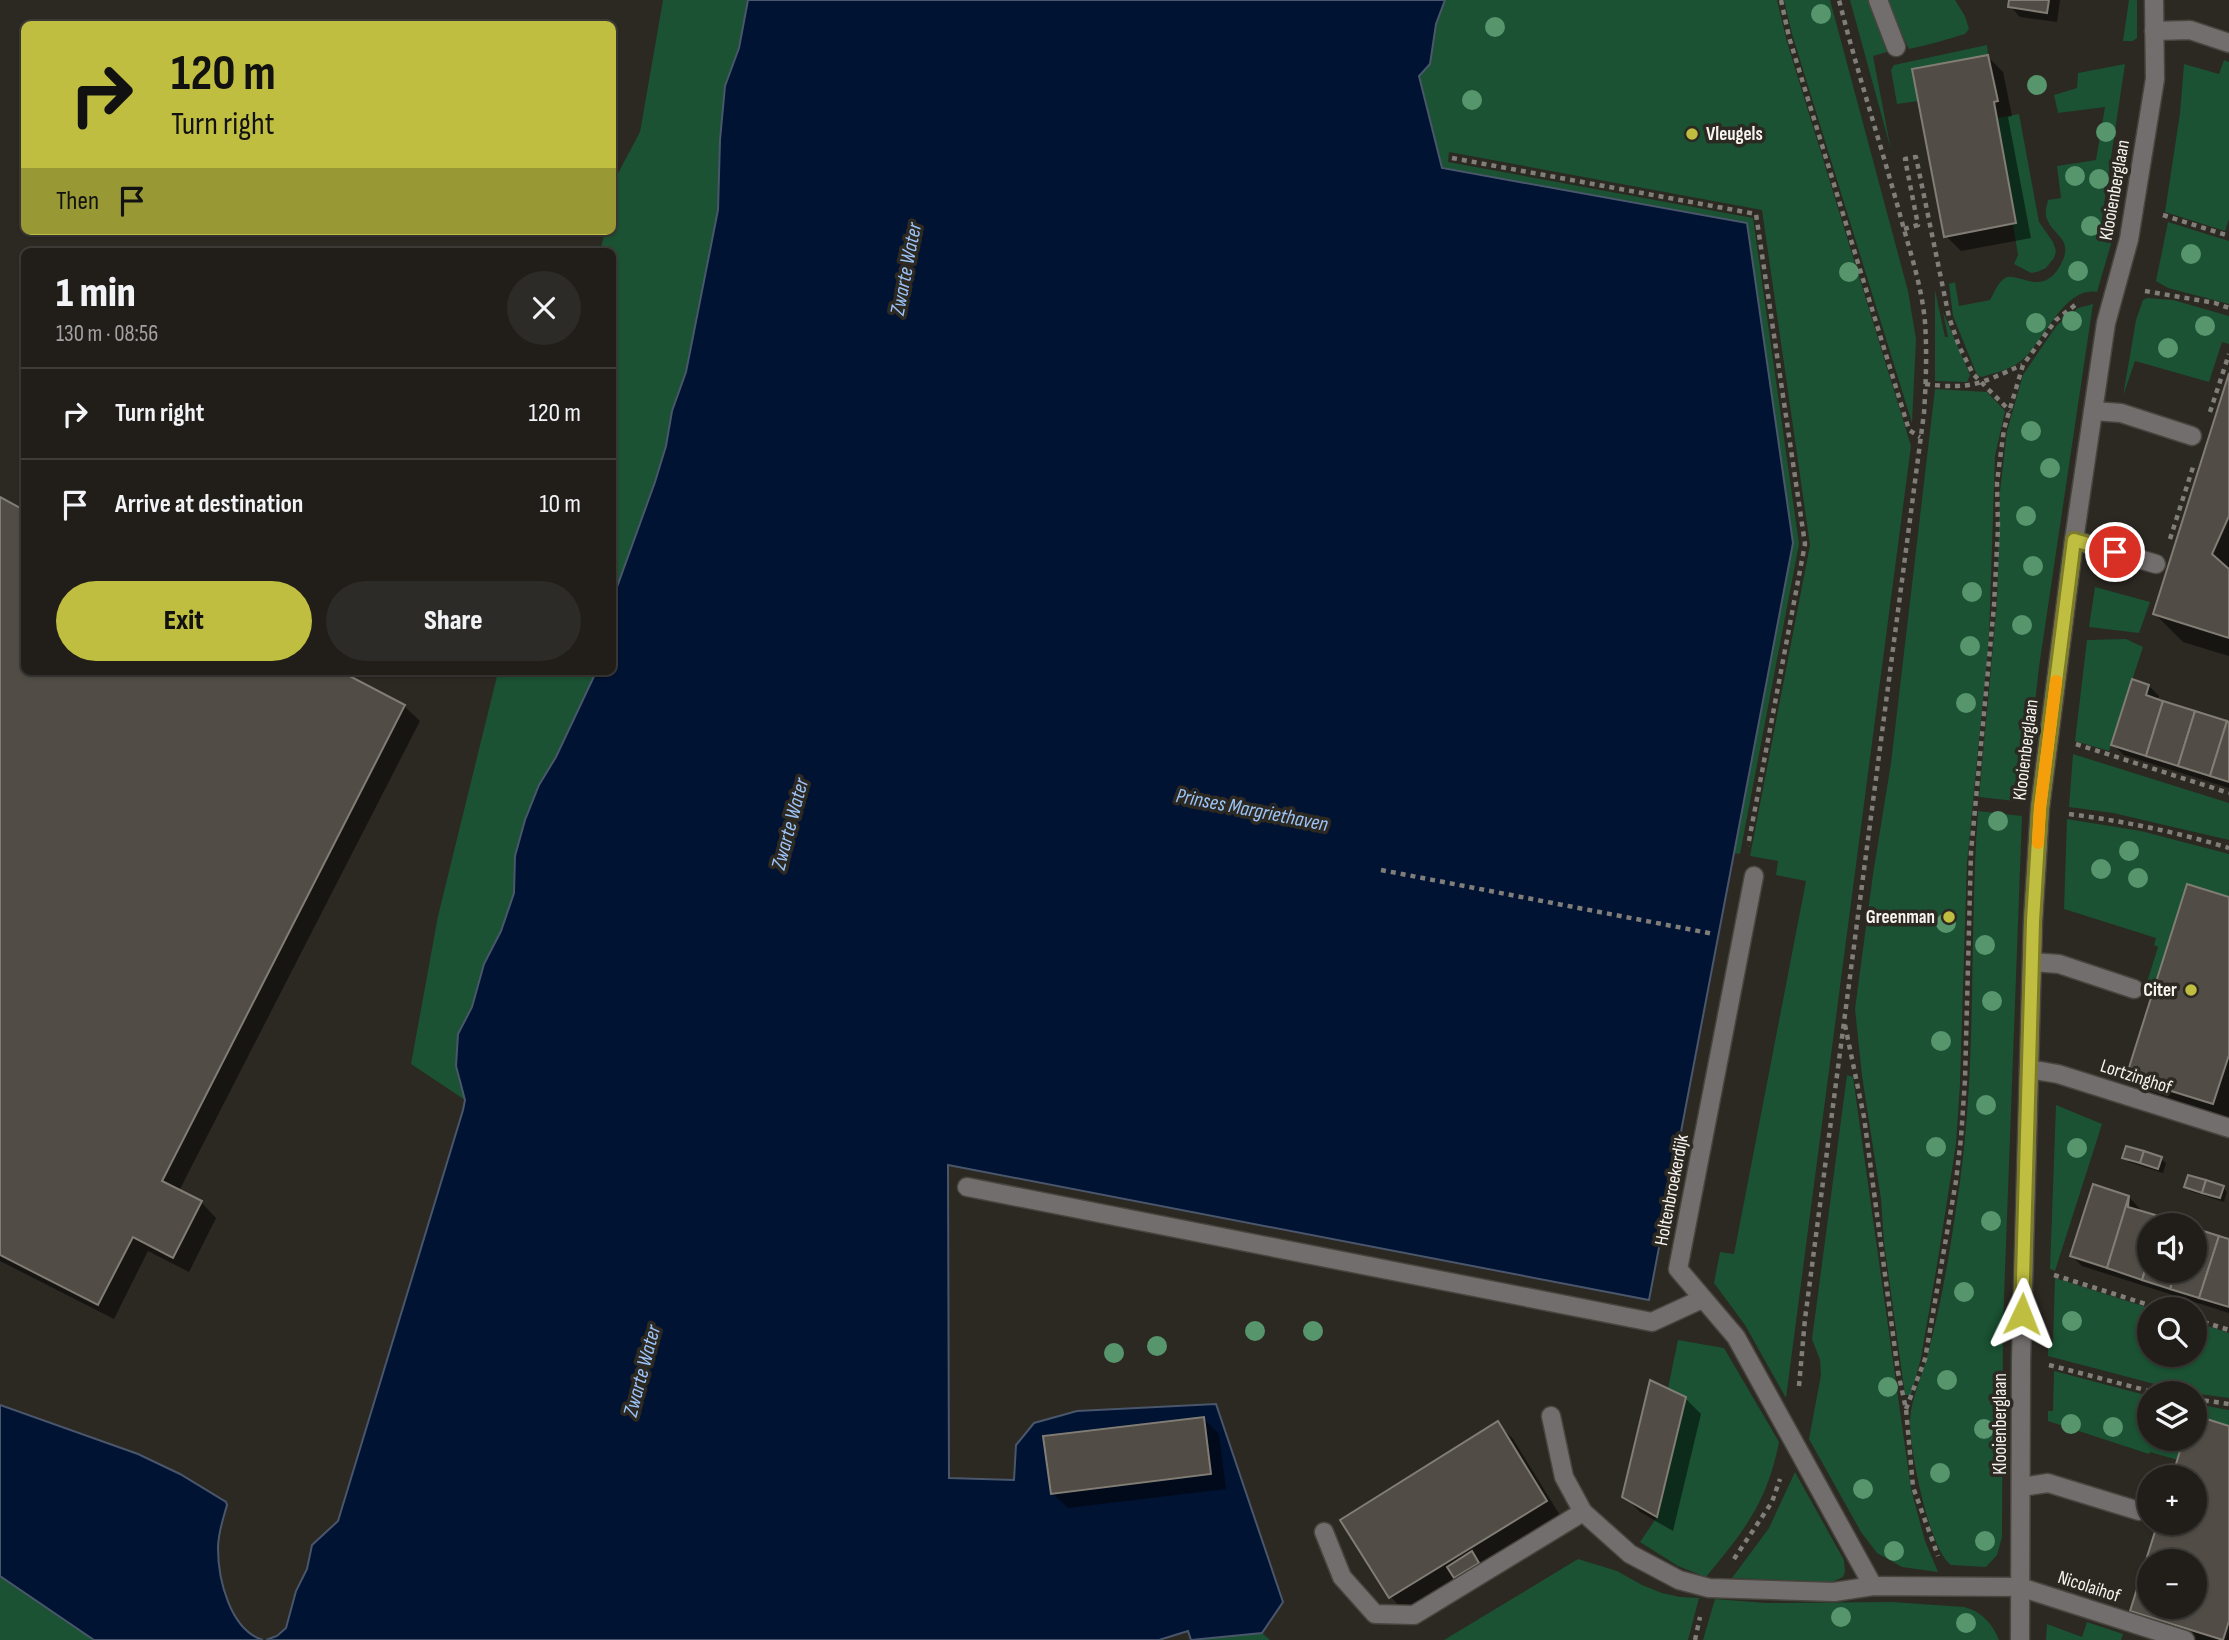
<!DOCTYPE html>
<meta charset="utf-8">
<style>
body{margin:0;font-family:"Sofia Sans Condensed",sans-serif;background:#2d2b27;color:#f1f3f6;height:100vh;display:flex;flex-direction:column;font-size:26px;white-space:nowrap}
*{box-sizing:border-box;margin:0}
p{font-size:23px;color:#a2a2a2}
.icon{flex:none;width:38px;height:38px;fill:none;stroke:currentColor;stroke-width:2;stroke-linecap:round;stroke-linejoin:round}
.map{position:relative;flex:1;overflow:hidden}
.details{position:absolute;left:21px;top:248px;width:595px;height:427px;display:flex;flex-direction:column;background:#211e1a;border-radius:10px;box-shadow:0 2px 5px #0004,0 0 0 2px #3e3c39}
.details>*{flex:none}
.top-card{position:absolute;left:21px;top:21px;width:595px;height:214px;border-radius:10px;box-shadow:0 2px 5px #0004,0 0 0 2px #3e3c39;background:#bfbe41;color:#111;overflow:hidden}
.tools{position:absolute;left:2137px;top:1213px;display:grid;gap:14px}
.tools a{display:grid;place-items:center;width:70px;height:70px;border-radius:50%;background:#211e1a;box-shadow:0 2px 5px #0004,0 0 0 2px #3e3c39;font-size:35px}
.pin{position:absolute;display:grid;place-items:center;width:60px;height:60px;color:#fff;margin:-30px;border:4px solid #fff;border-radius:50%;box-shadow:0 2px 7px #0007}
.me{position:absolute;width:77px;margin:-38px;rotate:2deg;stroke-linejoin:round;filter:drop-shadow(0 0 5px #0008)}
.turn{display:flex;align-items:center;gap:24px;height:147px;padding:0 35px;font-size:32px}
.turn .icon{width:91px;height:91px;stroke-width:2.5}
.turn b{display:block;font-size:49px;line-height:60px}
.then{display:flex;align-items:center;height:66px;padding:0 35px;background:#0003;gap:14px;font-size:26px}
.round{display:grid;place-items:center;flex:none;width:74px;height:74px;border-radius:37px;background:#2d2b27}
.head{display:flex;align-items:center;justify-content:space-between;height:119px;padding:0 35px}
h1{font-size:42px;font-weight:800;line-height:52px}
.cta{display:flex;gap:14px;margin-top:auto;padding:14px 35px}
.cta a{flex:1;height:80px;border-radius:42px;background:#bfbe41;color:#111;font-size:28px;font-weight:800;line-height:80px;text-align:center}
.cta a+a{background:#2d2b27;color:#f1f3f6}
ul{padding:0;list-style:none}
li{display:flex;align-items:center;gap:21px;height:91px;padding:0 35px;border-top:2px solid #3e3c39}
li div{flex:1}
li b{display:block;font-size:26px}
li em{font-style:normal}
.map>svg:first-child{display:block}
.green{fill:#1a5233}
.water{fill:#001332;stroke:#4a566b;stroke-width:2}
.shadow{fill:#0007;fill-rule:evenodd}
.building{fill:#514d46;stroke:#817d75;stroke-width:2;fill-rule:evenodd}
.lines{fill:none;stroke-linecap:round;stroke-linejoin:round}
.minor-casing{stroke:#48453f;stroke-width:21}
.path{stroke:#817d78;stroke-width:4.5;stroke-dasharray:5 5;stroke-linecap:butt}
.minor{stroke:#726e6d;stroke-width:18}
.tree{fill:#57956d}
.route-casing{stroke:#7c7c2a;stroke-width:18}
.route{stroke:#bfbe41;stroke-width:12}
.slow{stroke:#f59e0b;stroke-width:12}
.poi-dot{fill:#bfbe41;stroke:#2c2822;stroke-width:2.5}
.labels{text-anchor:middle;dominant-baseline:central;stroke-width:7;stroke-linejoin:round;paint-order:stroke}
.poi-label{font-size:19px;font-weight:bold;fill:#f7f4f0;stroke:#2c2822;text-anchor:end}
.street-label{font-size:19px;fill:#f7f4f0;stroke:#2c2822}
.water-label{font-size:21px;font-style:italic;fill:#9cc4f8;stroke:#2c2822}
</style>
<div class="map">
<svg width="2229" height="1640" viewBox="0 0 2229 1640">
<rect width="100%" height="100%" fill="#2c2822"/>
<g class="green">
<polygon points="663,0 748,0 739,48 725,86 720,140 718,210 686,372 672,411 666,446 655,482 617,587 613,611 612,252 600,252 605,231 612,231 613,198 616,177 640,132"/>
<polygon points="1445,0 1777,0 1787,42 1911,446 1786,1398 1745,1325 1714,1283 1720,1252 1734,1254 1806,881 1776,875 1778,861 1750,856 1810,545 1762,210 1449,152 1448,162 1753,218 1799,544 1740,854 1734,853 1793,543 1747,223 1442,168 1419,76 1430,64 1436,24"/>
<polygon points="1784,0 1830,0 1908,291 1916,339 1912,423 1792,34"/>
<polygon points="1850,0 1870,0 1887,52 1873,56 1891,150"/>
<path d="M1886,0H1955L1965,16L1969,29L1965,34C1946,40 1928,45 1909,49Z"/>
<polygon points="2129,0 2137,0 2137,38 2133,41 2123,41"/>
<polygon points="1987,45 1988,55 1913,69 1918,101 1897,104 1891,70 1894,65"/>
<polygon points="2224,60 2229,62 2229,219 2225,231 2165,212 2180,113 2184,64 2219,74"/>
<path d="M2125,64L2100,231L2114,234L2097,292C2062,286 2043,347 2018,363C2008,370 1994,373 1982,377L1977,375L1953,316L1949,284L1955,282L1959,306L1990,300C1994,293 1998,282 2005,278C2018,271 2043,299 2061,264C2075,237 2051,236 2046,216C2045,211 2047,205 2048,200L2061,198L2057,166L2096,160L2105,107L2058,113L2054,95L2077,88L2078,73Z"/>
<polygon points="2019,114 2039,222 2053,242 2056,251 2054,258 2046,268 2037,272 2031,273 2014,264 2018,255 2013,224 2016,223 1997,118"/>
<polygon points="2168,222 2229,241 2229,304 2168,288 2156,281"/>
<polygon points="1935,290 1945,337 1948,337 1943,312 1970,375 1967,382 1935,381"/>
<polygon points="2147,298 2173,300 2229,316 2229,344 2222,342 2209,382 2135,361 2123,396 2136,320 2143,300"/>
<polygon points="2093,304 2039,667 2024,802 1979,797 1997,603 2000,491 2007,431 2023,375 2029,366 2057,325 2078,308"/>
<polygon points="1935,389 1987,392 2005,411 1995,456 1989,638 1967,863 1960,1084 1956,1144 1937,1265 1921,1358 1911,1395 1905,1395 1884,1243 1881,1199 1862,1076 1855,1009 1873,874 1891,763"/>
<polygon points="2095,587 2150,602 2139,633 2089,627"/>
<polygon points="2126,639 2143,647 2109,751 2075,741 2087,640"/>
<polygon points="498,672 596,672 556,757 539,785 515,856 514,893 501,931 484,964 472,1007 459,1034 456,1066 465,1100 411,1064 438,916"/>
<polygon points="2073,754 2229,803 2229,840 2113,813 2069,807"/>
<path d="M1978,811L2022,816L2003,1325L2002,1537L1997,1555L1986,1567L1951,1565C1929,1550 1909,1447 1910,1420C1911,1398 1923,1375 1928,1353C1943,1297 1952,1239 1960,1181C1977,1059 1969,934 1978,811Z"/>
<polygon points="2067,819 2141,831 2229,854 2229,897 2187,884 2155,985 2147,982 2158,947 2154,945 2156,938 2064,909"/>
<polygon points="1847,1075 1853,1077 1911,1489 1925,1541 1938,1572 1902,1567 1877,1553 1861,1532 1809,1439 1821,1375 1820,1360 1812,1339"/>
<polygon points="2056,1105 2102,1124 2055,1271 2050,1269"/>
<polygon points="2055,1278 2152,1309 2149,1309 2149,1354 2194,1354 2195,1322 2229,1333 2229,1398 2185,1392 2048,1356 2048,1342 2053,1342"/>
<path d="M1678,1340L1724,1348L1779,1442C1767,1503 1744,1531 1706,1577L1678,1566L1640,1542L1657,1517L1686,1397L1668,1388Z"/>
<polygon points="2054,1371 2149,1396 2149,1438 2184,1439 2178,1460 2150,1452 2149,1454 2048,1421 2048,1411 2053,1411"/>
<polygon points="2195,1404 2229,1410 2229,1426 2195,1415"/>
<polygon points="1795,1472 1844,1560 1845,1572 1843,1577 1832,1582 1732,1578 1769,1528"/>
<polygon points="1578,1559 1617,1571 1642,1585 1662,1593 1680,1597 1699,1598 1688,1640 1444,1640"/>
<polygon points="0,1576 94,1640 0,1640"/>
<path d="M1715,1599L1766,1603L1892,1602L1964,1607C1981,1611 1993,1624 1999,1640H1703Z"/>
<polygon points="2087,1622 2123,1634 2121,1640 2046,1640 2047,1624 2082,1637"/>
<polygon points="1262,1633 1270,1640 1191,1640"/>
</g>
<g class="water">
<polygon points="748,0 1445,0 1436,24 1430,64 1419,76 1442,168 1747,223 1793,543 1649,1300 948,1165 949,1478 1014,1480 1016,1445 1034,1423 1077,1411 1216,1404 1283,1602 1262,1633 1191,1640 1188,1631 1159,1640 266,1640 277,1636 286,1628 296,1591 307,1569 312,1545 338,1521 463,1110 465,1100 456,1066 458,1034 472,1007 484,964 501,931 514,893 515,856 525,820 539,785 556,757 596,672 612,672 613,611 617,587 655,482 666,446 672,411 686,372 718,210 720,140 725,86 739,48"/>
<path d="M0,1405L138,1454L180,1474L226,1502L227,1505C223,1519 218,1533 218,1548C218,1579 230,1630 263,1640H94L0,1576Z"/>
</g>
<g class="shadow">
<polygon points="2011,0 2060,0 2057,22 2020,17 2010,6"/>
<polygon points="1988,57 2003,72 2012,116 2008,117 2031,238 1961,251 1946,236"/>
<polygon points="2229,379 2229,656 2183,642 2154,613"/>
<polygon points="0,499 24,511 24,672 338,672 404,706 420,721 179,1191 201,1202 216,1218 189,1272 148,1251 114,1319 0,1261"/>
<polygon points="2149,686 2159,696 2157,701 2229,723 2229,788 2124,755 2113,745"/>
<polygon points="2229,899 2229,1127 2156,1104 2128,1076"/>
<polygon points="2124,1157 2161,1159 2166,1163 2163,1173 2129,1162"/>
<polygon points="2186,1186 2223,1187 2227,1192 2224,1202 2190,1191"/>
<polygon points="2094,1187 2130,1198 2140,1209 2139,1212 2178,1225 2149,1225 2149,1270 2194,1270 2229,1241 2229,1313 2082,1266 2072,1256"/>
<polygon points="1685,1398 1701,1414 1673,1531 1640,1512 1624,1496"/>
<polygon points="1204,1419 1219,1434 1226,1489 1068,1508 1052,1493"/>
<polygon points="1498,1424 1513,1439 1561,1517 1406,1613 1391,1597 1342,1520"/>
<path d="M2229,1428V1640H2166L2160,1638L2132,1610L2160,1522H2194V1477H2174L2194,1438ZM2149,1561H2194V1606H2149Z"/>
</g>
<g class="building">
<polygon points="2009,0 2049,0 2047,13 2008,7"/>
<polygon points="1988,55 1998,101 1994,102 2016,223 1944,237 1912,69"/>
<polygon points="2229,373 2229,516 2212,554 2229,569 2229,638 2153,614"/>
<polygon points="0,497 24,510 24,672 342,672 405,705 162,1181 202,1201 173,1258 133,1237 98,1305 0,1255"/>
<polygon points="2132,679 2149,685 2146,695 2163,701 2146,756 2111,745"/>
<polygon points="2163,701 2195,711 2178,766 2146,756"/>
<polygon points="2195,711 2227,721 2210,776 2178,766"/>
<polygon points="2227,721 2229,722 2229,782 2210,776"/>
<polygon points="2187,884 2229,897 2229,1055 2213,1104 2126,1077"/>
<polygon points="2126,1146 2144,1151 2140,1163 2122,1158"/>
<polygon points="2144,1151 2162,1157 2158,1169 2140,1163"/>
<polygon points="2188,1175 2206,1180 2202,1193 2184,1187"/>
<polygon points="2206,1180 2224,1186 2220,1198 2202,1193"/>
<polygon points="2093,1184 2129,1196 2107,1268 2070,1256"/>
<polygon points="2129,1196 2128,1207 2162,1217 2159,1225 2149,1225 2149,1258 2142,1280 2107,1268"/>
<polygon points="2162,1217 2186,1225 2159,1225"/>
<polygon points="2194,1228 2219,1236 2199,1298 2170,1289 2176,1270 2194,1270"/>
<polygon points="2219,1236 2229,1239 2229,1307 2199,1298"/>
<polygon points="2149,1258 2149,1270 2176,1270 2170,1289 2142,1280"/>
<polygon points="1650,1380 1686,1397 1657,1517 1622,1497"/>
<path d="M2194,1415L2229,1426V1621L2223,1640L2130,1611L2158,1522H2194V1477H2172L2184,1438H2194ZM2149,1561H2194V1606H2149Z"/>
<polygon points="1204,1417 1211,1474 1051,1494 1043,1436"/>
<polygon points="1498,1421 1547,1501 1389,1598 1340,1520"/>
<polygon points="1472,1551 1479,1563 1454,1578 1447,1567"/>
</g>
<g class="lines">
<defs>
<g id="minor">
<polyline points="1878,0 1896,47"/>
<polyline points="2154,31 2190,30 2229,43"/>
<polyline points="2093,411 2121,413 2192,436"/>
<polyline points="2074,540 2156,564"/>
<polyline points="1754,876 1678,1269 1736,1337 1873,1586"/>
<polyline points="2032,962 2059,964 2134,989"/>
<polyline points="2029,1069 2058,1074 2229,1128"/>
<polyline points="967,1187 1652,1322 1702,1299"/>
<polyline points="1551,1416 1564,1477 1583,1512 1630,1554 1679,1580 1709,1588 1834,1592 1873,1586 2020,1587 2185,1640"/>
<polyline points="2021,1487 2048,1483 2139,1511"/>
<polyline points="1324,1532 1342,1577 1375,1614 1414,1615 1583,1512"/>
<polyline points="2020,1640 2021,1362 2033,921 2040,808 2074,540 2106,323 2129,239 2155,79 2154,0"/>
</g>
</defs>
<use href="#minor" class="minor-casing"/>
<g class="path">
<polyline points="1781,0 1789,37 1909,430 1920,437"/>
<polyline points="1452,158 1756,214 1805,544 1748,846"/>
<polyline points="2163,215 2229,236"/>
<polyline points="1904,229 1918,225 1905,159 1916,157 1949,317 1959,346 1973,374 2010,411"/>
<polyline points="2145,291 2215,303 2229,308"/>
<path d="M1925,384C1972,390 1981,383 2022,365"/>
<polyline points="2210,412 2229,354"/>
<polyline points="2170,539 2194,464"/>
<polyline points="2076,744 2229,793"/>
<path d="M2069,814C2123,821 2177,832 2229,848"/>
<polyline points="1381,870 1714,934"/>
<polyline points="1845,1025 1864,1117 1898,1372 1906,1409 1913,1487 1938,1556"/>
<polyline points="2054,1275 2162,1309"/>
<polyline points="2194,1319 2229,1330"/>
<polyline points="2049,1365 2157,1393"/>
<path d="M1799,1386L1805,1319L1924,413C1926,383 1927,352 1925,322C1922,288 1911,255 1902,222C1882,148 1858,75 1839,0"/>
<polyline points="2194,1399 2229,1404"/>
<polyline points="1906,1409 1925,1359 1956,1181 1961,1138 1965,1080 1971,852 1994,606 1998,528 1997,482 2004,429 2023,365 2056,320 2079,302"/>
<polyline points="1734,1559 1772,1502 1780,1479"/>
<polyline points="1695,1640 1700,1617"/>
</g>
<use href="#minor" class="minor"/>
</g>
<g class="tree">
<circle cx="1821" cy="14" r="10"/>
<circle cx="1495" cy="27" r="10"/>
<circle cx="2037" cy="85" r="10"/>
<circle cx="1472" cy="100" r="10"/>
<circle cx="2106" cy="132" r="10"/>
<circle cx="2075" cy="176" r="10"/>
<circle cx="2099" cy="179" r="10"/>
<circle cx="2091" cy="226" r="10"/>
<circle cx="2191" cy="254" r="10"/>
<circle cx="2078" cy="271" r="10"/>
<circle cx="1849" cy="272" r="10"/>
<circle cx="2072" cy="321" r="10"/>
<circle cx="2036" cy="323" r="10"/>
<circle cx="2205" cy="326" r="10"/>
<circle cx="2168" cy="348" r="10"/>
<circle cx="2031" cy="431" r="10"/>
<circle cx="2050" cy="468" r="10"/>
<circle cx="2026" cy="516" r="10"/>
<circle cx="2033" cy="566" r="10"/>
<circle cx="1972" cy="592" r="10"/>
<circle cx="2022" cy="625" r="10"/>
<circle cx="1970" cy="646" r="10"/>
<circle cx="1966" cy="703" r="10"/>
<circle cx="1998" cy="821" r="10"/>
<circle cx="2129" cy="851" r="10"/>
<circle cx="2101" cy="869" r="10"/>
<circle cx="2138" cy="878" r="10"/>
<circle cx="1946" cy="923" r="10"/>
<circle cx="1985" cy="945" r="10"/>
<circle cx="1992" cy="1001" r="10"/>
<circle cx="1941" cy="1041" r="10"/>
<circle cx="1986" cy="1105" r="10"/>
<circle cx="1936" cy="1147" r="10"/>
<circle cx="2077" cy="1148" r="10"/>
<circle cx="1991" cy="1221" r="10"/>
<circle cx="1964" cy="1292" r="10"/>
<circle cx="2072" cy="1321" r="10"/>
<circle cx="1255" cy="1331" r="10"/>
<circle cx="1313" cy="1331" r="10"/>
<circle cx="1157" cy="1346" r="10"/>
<circle cx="1114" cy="1353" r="10"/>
<circle cx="1947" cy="1380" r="10"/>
<circle cx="1888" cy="1387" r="10"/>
<circle cx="2071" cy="1424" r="10"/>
<circle cx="2113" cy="1427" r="10"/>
<circle cx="1984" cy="1429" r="10"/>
<circle cx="1940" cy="1473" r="10"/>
<circle cx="1863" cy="1489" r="10"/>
<circle cx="1985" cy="1541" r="10"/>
<circle cx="1894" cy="1551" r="10"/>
<circle cx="1841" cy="1617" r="10"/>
<circle cx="1966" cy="1623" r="10"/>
</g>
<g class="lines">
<defs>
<polyline id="route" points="2022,1314 2033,921 2040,808 2074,540 2115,552"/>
</defs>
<use href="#route" class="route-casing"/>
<use href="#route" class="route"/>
<polyline class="slow" points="2038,843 2040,808 2056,681"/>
</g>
<g class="poi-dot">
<circle cx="1692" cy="134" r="7"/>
<circle cx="1949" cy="917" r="7"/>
<circle cx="2191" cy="990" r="7"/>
</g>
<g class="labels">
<g class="poi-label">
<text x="1706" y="134" text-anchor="start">Vleugels</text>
<text x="1935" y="917">Greenman</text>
<text x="2177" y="990">Citer</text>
</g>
<g class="street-label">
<text transform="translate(2115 190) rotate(-80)">Klooienberglaan</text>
<text transform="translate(2026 750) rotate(-83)">Klooienberglaan</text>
<text transform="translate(2136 1077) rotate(18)">Lortzinghof</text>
<text transform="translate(1672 1190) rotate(-79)">Holtenbroekerdijk</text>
<text transform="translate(2000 1424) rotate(-90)">Klooienberglaan</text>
<text transform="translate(2089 1587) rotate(18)">Nicolaihof</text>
</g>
<g class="water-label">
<text transform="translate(906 269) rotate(-79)">Zwarte Water</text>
<text transform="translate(1252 810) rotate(11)">Prinses Margriethaven</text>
<text transform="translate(790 824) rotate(-75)">Zwarte Water</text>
<text transform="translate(642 1371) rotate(-75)">Zwarte Water</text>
</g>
</g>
</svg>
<div class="tools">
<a><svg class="icon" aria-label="sound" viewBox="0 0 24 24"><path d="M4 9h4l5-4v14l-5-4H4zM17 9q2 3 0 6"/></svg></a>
<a><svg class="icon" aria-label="search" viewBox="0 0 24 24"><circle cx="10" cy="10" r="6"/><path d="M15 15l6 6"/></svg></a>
<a><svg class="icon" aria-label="layers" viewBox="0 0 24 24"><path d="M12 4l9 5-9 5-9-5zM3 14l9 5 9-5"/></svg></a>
<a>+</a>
<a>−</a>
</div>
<div class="pin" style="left:2115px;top:552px;background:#d93025"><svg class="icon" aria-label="arrive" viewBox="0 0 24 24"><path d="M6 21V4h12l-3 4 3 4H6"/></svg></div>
<svg class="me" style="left:2022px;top:1314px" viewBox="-20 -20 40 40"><path d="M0-17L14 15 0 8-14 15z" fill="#bfbe41" stroke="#fff" stroke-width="4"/></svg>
<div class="top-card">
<div class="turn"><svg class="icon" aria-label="right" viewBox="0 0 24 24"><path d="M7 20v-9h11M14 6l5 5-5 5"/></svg><div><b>120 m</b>Turn right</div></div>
<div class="then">Then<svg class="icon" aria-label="arrive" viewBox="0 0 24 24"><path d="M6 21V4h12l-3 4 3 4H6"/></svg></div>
</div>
<section class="details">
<div class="head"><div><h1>1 min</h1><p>130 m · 08:56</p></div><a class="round"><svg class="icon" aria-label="close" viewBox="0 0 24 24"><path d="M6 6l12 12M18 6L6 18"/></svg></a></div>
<ul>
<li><svg class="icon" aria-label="right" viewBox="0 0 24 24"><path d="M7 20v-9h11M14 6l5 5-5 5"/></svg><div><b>Turn right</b></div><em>120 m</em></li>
<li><svg class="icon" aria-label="arrive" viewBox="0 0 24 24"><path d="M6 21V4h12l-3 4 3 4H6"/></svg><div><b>Arrive at destination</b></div><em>10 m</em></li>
</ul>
<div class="cta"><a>Exit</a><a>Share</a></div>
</section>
</div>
